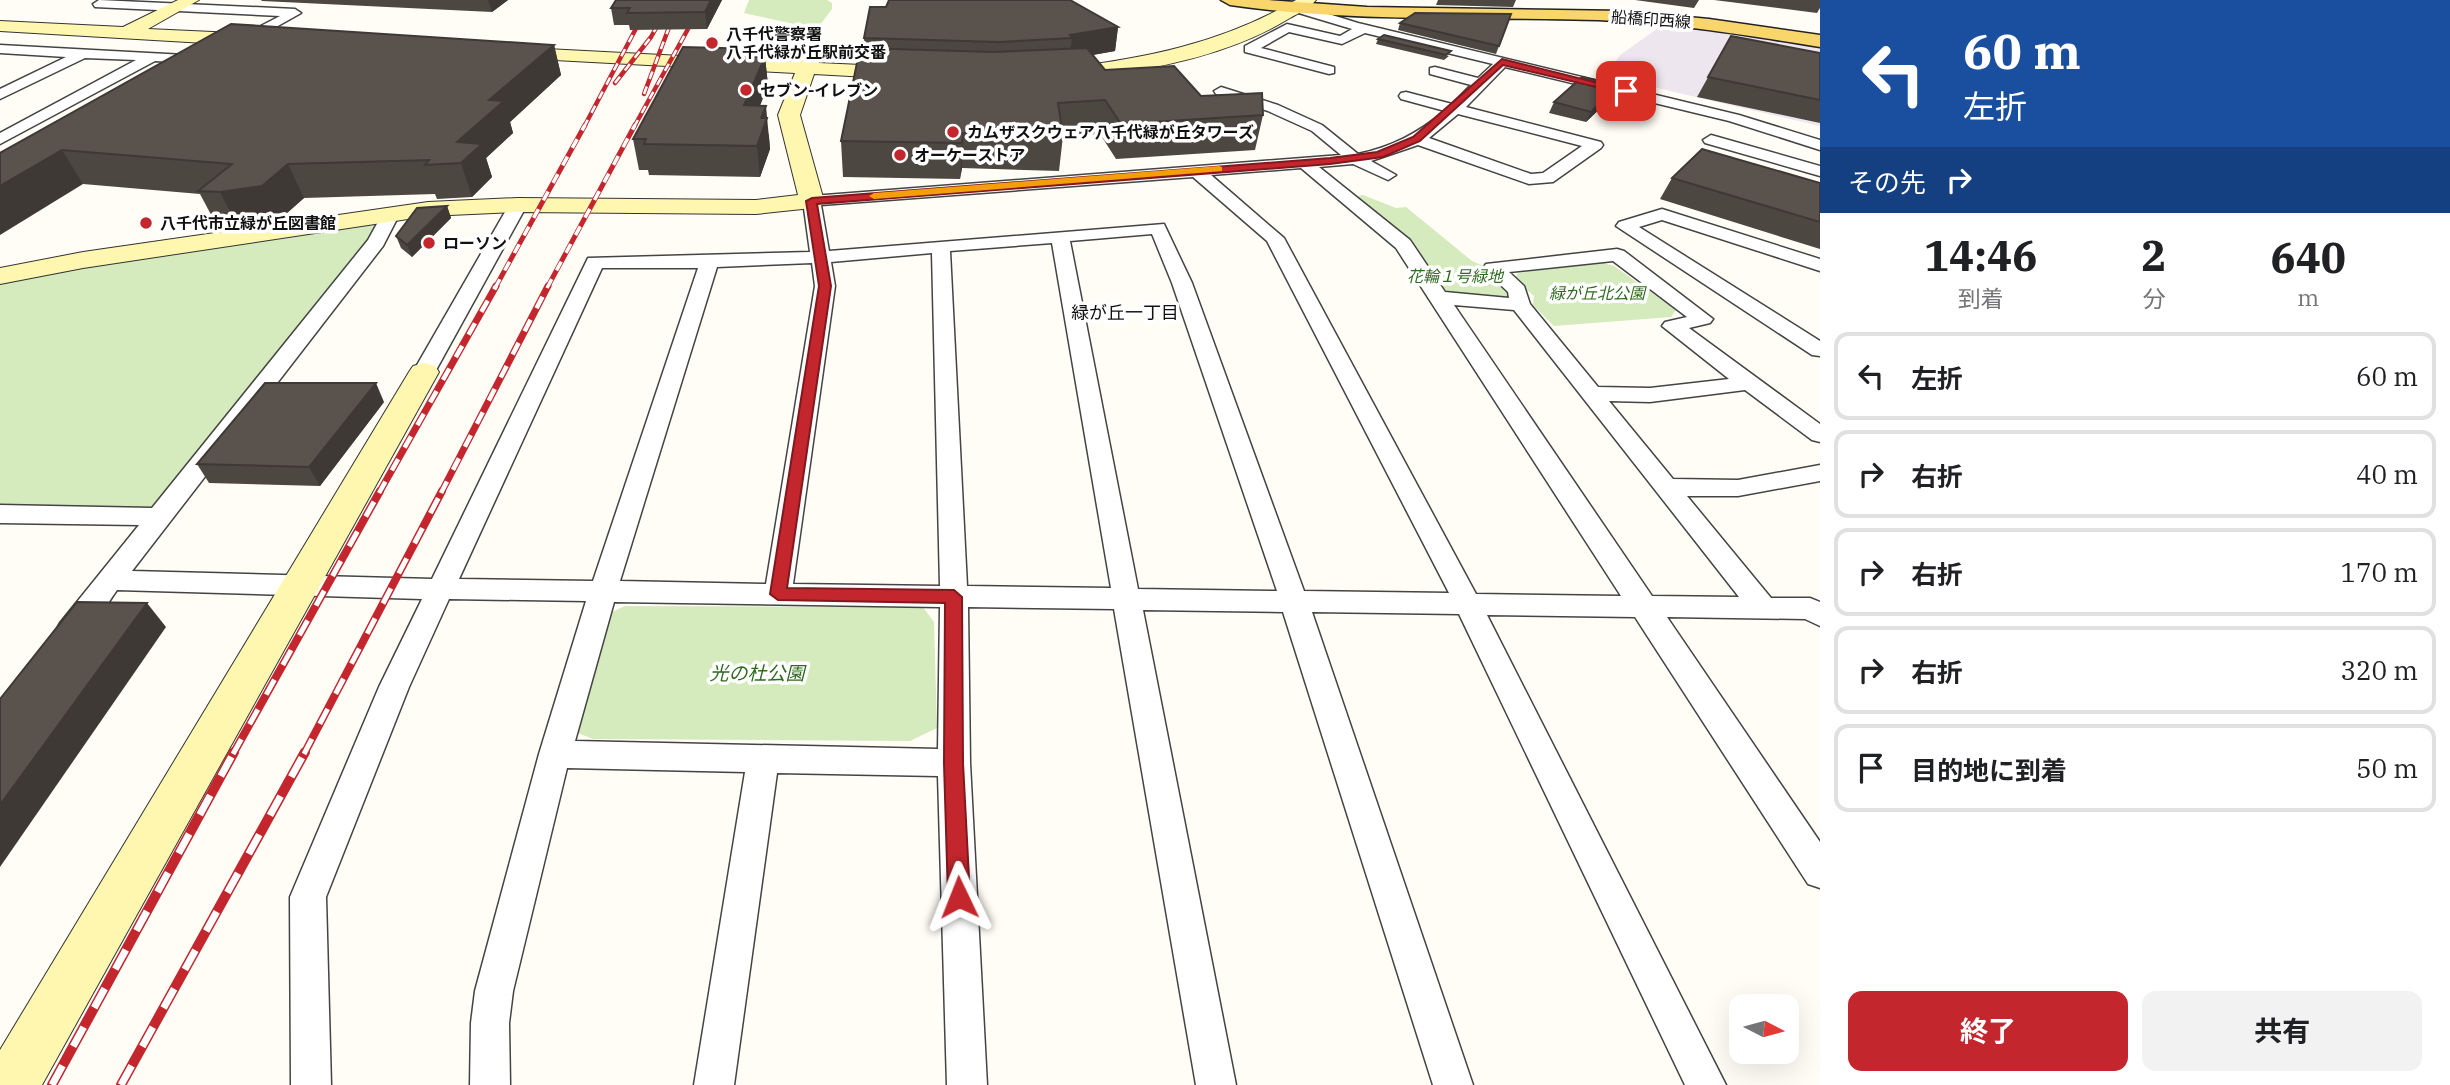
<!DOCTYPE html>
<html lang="ja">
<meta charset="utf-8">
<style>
body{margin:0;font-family:"IBM Plex Serif","Noto Sans JP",serif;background:#f2f2f2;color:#202124;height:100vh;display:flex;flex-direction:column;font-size:26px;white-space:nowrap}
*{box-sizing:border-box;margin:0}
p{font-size:23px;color:#757577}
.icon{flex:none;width:38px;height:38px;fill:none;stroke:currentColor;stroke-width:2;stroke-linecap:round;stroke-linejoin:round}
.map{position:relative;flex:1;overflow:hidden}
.drawer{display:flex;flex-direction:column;background:#fff;width:630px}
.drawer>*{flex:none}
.hud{background:#1a4fa0;color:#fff;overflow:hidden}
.needle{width:46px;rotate:96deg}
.tools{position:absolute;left:1729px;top:994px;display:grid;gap:14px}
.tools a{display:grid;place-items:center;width:70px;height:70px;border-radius:14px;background:#fff;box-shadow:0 7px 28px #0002;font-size:35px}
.pin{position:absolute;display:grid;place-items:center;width:60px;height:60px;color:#fff;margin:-30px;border-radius:14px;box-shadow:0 4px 10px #0006}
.me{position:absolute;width:77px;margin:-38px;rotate:358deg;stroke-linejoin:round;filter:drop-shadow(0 0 5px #0008)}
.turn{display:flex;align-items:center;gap:24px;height:147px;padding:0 28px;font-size:32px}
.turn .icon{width:91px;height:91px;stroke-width:2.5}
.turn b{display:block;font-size:49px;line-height:60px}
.then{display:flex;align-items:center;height:66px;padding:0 28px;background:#0003;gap:14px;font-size:26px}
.eta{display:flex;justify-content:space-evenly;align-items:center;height:119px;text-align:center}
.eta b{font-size:42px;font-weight:700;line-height:49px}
.cta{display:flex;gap:14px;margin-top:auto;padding:14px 28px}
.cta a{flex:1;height:80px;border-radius:14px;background:#c4262e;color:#fff;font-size:28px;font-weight:700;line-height:80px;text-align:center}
.cta a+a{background:#f2f2f2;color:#202124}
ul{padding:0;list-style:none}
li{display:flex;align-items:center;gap:21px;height:88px;margin:0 14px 10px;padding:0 14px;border:4px solid #e0e0e0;border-radius:14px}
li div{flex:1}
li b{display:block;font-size:26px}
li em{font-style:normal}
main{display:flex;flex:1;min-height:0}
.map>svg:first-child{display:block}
.industrial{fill:#eee6ef}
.green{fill:#d5ebbd}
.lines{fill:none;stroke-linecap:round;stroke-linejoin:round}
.street-casing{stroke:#444;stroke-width:3}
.secondary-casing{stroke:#333;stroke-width:2}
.primary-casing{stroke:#222;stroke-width:3}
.street{fill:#fff;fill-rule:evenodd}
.secondary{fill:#fff6b0;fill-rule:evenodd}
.primary{fill:#f9d66b;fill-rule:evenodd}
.rail-far4-casing{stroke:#c4262e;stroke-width:4.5}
.rail-far3-casing{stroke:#c4262e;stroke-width:5}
.rail-far2-casing{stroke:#c4262e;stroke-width:7}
.rail-far1-casing{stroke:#c4262e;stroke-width:8}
.rail-casing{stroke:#c4262e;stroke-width:10}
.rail-far4{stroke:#fff;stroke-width:2.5;stroke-dasharray:8;stroke-linecap:butt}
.rail-far3{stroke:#fff;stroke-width:3.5;stroke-dasharray:10;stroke-linecap:butt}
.rail-far2{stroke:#fff;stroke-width:4.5;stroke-dasharray:13;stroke-linecap:butt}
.rail-far1{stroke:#fff;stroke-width:5;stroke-dasharray:17;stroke-linecap:butt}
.rail{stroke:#fff;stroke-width:7;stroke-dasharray:22;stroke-linecap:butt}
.wall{fill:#4d4742}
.shaded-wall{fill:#3f3936}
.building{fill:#5a524d;stroke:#3f3936;stroke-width:2}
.route{fill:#c4262e;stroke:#7f191e;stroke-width:2}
.slow{fill:#f59e0b}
.poi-dot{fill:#c4262e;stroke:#fff;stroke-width:2.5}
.labels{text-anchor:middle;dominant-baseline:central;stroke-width:7;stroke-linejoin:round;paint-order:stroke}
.far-street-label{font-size:16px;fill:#111;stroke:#fff}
.far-poi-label{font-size:16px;font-weight:bold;fill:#111;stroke:#fff;text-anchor:start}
.far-park-label{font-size:16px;font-style:italic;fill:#2f6b1f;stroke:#fff}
.far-neighbourhood-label{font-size:18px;fill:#111;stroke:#fff}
.park-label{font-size:19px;font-style:italic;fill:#2f6b1f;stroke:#fff}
</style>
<main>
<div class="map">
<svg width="1820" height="1085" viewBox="0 0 1820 1085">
<rect width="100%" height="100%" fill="#fffdf5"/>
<polygon class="industrial" points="1661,26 1706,28 1820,48 1820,126 1606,76 1620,55"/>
<g class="green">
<polygon points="749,0 827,0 832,3 832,9 817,29 744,13"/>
<polygon points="1363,195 1396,208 1406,207 1472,261 1488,268 1514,290 1516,302 1443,297 1350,198"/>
<polygon points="390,215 158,517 0,512 0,278"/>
<polygon points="1601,262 1614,266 1676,310 1671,317 1554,326 1533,305 1534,296 1514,279 1518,273"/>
<polygon points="625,606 923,607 934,622 937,728 910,741 593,739 578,733 610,613"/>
</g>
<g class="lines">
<defs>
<g id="street">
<polygon points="99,0 295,9 301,13 260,36 255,35 255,29 280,16 95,7 93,4"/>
<path d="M1296,4L1358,23L1739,115L1820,140V150L1729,121L1505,67L1466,107L1601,142L1603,145L1601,148L1553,182L1529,184L1418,145L1371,161L1396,175L1388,180L1353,164L1319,167L1410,240L1445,292L1509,298L1508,292L1483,268L1486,264L1617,249L1624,251L1713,319L1710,323L1689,328L1820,424V442L1812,440L1745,390L1650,402L1609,401L1673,479L1738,480L1820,465V481L1738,496H1687L1771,598H1810L1820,602V626L1805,619L1667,617L1820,842V888L1808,884L1635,617L1487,615L1726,1085H1685L1459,614L1312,612L1473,1085H1433L1283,612L1143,610L1236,1085H1196L1114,609L968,607L970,763L987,1085H947L938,776L777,773L734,1085H694L745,772L567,768L513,991L509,1023L510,1085H470L471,1023L475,991L539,754L586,601L449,599L409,687L326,897L331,1085H291L290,897L379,687L422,599L117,590C103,609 86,647 60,639L56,631L60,623L139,525L0,523V505L152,508L368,240L384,211L390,210L399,215L383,246L132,571L432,579L588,258L810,252L803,201L812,196L1341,155L1312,131L1268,111L1216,94L1214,91L1221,87L1278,105L1322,125L1358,154C1392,147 1418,133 1445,111L1401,99L1399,96L1401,93L1406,92L1452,104L1471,85L1430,74V68L1435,67L1478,78L1493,64L1365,33L1342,44L1289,32L1261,48L1334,67V73L1329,74L1245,52V46L1287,24L1340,36L1352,29L1292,11L1290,8ZM1458,114L1582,146L1543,173L1531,174L1429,138ZM1301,168L1396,248L1621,596L1476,594L1284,238L1211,175ZM1193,177L1267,241L1449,593L1304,591L1192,283L1164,224L829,251L821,205ZM1152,234L1172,283L1277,591L1138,589L1070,241ZM1052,243L1111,588L967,586L950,251ZM932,253L940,586L793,584L835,286L831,262ZM1613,261L1687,317L1665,322L1662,326L1729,379L1650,388L1598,387L1530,304L1524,286L1509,272ZM812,263L815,286L766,584L620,581L717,267ZM602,268H698L593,581L459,579ZM1454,305L1514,310L1739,597L1652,596ZM614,602L940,607L938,749L575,741Z"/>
<polygon points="0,45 204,56 211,60 204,64 155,61 0,144 0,133 136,60 85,58 0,99 0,89 66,57 0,53"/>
<polygon points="1711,135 1820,166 1820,176 1705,143 1703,140"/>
<polygon points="518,200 527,205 435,372 432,377 416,377 413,372 509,205"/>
<polygon points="1662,209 1820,259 1820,271 1662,220 1639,227 1820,341 1820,356 1812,355 1616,226 1619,222"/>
</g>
<g id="secondary">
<polygon points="178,0 199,0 148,29 258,34 267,40 258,46 0,31 0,21 123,27"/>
<path d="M1296,0H1316C1310,8 1299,13 1290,18C1231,54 1161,68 1093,77C1081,78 1056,86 1047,75L1057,69C1143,59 1221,44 1296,0Z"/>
<polygon points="508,47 800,62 803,56 817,56 819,63 904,67 914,73 904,79 814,74 800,115 824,201 821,206 812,208 756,214 518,212 428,216 83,268 0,284 0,268 83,252 428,202 518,198 756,200 798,195 778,115 795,73 501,57 499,53 501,49"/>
<polygon points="424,363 435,366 439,372 42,1085 0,1085 0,1050 409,372 413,366"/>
</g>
<path id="primary" d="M1221,0H1268L1367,7L1626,11L1709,19L1820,35V47C1746,35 1672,23 1598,20C1474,16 1352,23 1230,5Z"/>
</defs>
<use href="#street" class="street-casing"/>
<use href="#secondary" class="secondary-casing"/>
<use href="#primary" class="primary-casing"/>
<use href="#street" class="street"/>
<use href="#secondary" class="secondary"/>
<use href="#primary" class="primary"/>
<defs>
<g id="rail-far4">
<polyline points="615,83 651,37 672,0"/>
<polyline points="644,94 671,22"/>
<polyline points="584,127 651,0"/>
<polyline points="634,127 704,0"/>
</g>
<g id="rail-far3">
<polyline points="495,288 585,125"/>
<polyline points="547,288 635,125"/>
</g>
<g id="rail-far2">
<polyline points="379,493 496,286"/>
<polyline points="441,493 548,286"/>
</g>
<g id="rail-far1">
<polyline points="233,754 380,491"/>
<polyline points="304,754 442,491"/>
</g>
<g id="rail">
<polyline points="52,1085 234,752"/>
<polyline points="121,1085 305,752"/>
</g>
</defs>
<use href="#rail-far4" class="rail-far4-casing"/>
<use href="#rail-far3" class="rail-far3-casing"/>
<use href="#rail-far2" class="rail-far2-casing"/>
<use href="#rail-far1" class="rail-far1-casing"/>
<use href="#rail" class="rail-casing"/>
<use href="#rail-far4" class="rail-far4"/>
<use href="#rail-far3" class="rail-far3"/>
<use href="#rail-far2" class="rail-far2"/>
<use href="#rail-far1" class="rail-far1"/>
<use href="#rail" class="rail"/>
</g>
<g class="wall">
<polygon points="261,0 508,0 492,12 262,1"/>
<polygon points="616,0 722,0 707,29 630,30 629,25 614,25 611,8"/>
<polygon points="1438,0 1516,0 1513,7 1436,5"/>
<polygon points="1635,0 1699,0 1694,8"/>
<polygon points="1714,0 1820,0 1820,8 1817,13"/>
<polygon points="886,7 1118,27 1115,51 1093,55 1105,70 1201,96 1263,115 1255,150 1116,159 1100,134 1063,136 1059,171 962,168 960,179 843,177 841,141 864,49 864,38"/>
<polygon points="1511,14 1496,54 1398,30 1400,23"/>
<polygon points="1384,35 1449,56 1444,60 1376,44 1378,39"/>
<polygon points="1731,36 1820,53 1820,123 1697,97"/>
<polygon points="554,45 561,75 510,122 513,133 486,158 492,177 472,197 437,199 435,194 304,198 278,221 238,227 217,226 200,194 83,184 0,153"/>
<polygon points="757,49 758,57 765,57 768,85 760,106 769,136 770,149 760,177 649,175 648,170 639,170 633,139"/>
<polygon points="1613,96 1586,122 1549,113 1554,102"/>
<polygon points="1672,178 1820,183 1820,249 1660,199"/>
<polygon points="447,206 451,218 412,257 401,248 396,236"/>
<polygon points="384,402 320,486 209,483 197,464"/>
</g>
<g class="shaded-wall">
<polygon points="488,0 508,0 492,12"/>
<polygon points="711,0 722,0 707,29 705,12"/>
<polygon points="1118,27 1115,51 1069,59 1072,38 1070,35"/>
<polygon points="554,45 561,75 510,122 513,133 486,158 492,177 472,197 461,163 457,142 489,100"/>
<polygon points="757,49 759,71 765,57 768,85 748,135 744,105 754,57"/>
<polygon points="1618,85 1613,96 1586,122 1591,112"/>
<polygon points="766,106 770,149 760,177 757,146 761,118"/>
<polygon points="963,133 962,168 960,179 962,143"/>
<polygon points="62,150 83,184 0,235 0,186"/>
<polygon points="288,164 304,198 278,221 238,227 220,192"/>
<polygon points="447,206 451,218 412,257 407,245"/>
<polygon points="376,383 384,402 320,486 309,467"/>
<polygon points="147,603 166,627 0,867 0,805"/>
</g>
<g class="building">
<polygon points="616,0 711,0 705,12 627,13 630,8 611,8"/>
<polygon points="889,0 1070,0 1118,27 1070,35 1072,38 999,42 864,38 870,7 886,7"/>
<polygon points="1415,13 1511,14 1499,46 1400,23"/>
<polygon points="231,24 554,45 489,100 504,101 457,142 482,144 461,163 425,165 429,160 288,164 262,186 220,192 198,191 232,164 62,150 0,186 0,153"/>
<polygon points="1384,35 1451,51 1446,55 1378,39"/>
<polygon points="1731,36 1820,53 1820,100 1708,77"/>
<polygon points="683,47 757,49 754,57 765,57 744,105 766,106 761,118 767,118 757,146 644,144 646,139 633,139"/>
<polygon points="860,48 993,52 1087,48 1105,70 1174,66 1201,96 1262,93 1263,115 1121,124 1105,100 1058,103 1063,135 963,133 962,143 841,141"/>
<polygon points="1582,77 1618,85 1591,112 1554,102"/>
<polygon points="1702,149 1820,183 1820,222 1672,178"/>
<polygon points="447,206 407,245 396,236 417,208"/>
<polygon points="265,383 376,383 309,467 197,464"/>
<polygon points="77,602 147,603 0,805 0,699"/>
</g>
<polygon class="route" points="1502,59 1630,91 1626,94 1503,65 1420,141 1383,157 1330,164 817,204 831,286 787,588 954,590 962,597 963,763 970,897 967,905 959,908 952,905 948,897 944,763 945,603 778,600 770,594 819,286 806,201 812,198 1330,158 1377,152 1413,137"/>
<polygon class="slow" points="1219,166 1222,167 1222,171 874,199 869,196 874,193"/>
<g class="poi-dot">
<circle cx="712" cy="43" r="7"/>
<circle cx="746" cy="90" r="7"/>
<circle cx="953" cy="132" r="7"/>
<circle cx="900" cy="155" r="7"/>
<circle cx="146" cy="223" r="7"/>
<circle cx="429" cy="243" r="7"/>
</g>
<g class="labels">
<g class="far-street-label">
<text transform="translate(1651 19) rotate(4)">船橋印西線</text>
</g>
<g class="far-poi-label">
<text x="726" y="34">八千代警察署<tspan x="726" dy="18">八千代緑が丘駅前交番</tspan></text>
<text x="760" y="90">セブン-イレブン</text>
<text x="967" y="132">カムザスクウェア八千代緑が丘タワーズ</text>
<text x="914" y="155">オーケーストア</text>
<text x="160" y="223">八千代市立緑が丘図書館</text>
<text x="443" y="243">ローソン</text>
</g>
<g class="far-park-label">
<text x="1455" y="276">花輪１号緑地</text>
<text x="1597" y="293">緑が丘北公園</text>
</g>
<g class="far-neighbourhood-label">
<text x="1125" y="312">緑が丘一丁目</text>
</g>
<g class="park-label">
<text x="757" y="673">光の杜公園</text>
</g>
</g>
</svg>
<div class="tools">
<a><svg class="needle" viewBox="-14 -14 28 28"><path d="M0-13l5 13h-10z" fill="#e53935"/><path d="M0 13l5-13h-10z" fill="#757577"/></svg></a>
</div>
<div class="pin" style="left:1626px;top:91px;background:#d93025"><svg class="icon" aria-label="arrive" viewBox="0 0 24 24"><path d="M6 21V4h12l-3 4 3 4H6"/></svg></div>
<svg class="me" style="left:959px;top:897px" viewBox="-20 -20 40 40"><path d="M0-17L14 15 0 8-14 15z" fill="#c4262e" stroke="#fff" stroke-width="4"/></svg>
</div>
<section class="drawer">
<div class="hud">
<div class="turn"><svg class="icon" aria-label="left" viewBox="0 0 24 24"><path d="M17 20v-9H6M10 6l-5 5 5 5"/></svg><div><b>60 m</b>左折</div></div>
<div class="then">その先<svg class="icon" aria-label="right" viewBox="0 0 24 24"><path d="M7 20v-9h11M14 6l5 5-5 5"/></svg></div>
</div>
<div class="eta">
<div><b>14:46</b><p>到着</p></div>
<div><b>2</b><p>分</p></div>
<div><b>640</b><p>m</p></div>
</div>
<ul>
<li><svg class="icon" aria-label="left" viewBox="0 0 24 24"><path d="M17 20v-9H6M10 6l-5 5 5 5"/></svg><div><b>左折</b></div><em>60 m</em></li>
<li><svg class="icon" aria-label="right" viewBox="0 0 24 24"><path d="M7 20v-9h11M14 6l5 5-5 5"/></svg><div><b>右折</b></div><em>40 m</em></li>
<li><svg class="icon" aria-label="right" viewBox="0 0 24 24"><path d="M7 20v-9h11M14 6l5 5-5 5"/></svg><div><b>右折</b></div><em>170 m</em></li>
<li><svg class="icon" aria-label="right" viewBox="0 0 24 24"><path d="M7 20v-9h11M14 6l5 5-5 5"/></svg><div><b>右折</b></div><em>320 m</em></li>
<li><svg class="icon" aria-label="arrive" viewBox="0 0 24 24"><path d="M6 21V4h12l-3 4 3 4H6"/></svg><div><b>目的地に到着</b></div><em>50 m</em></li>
</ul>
<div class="cta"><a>終了</a><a>共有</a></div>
</section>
</main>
